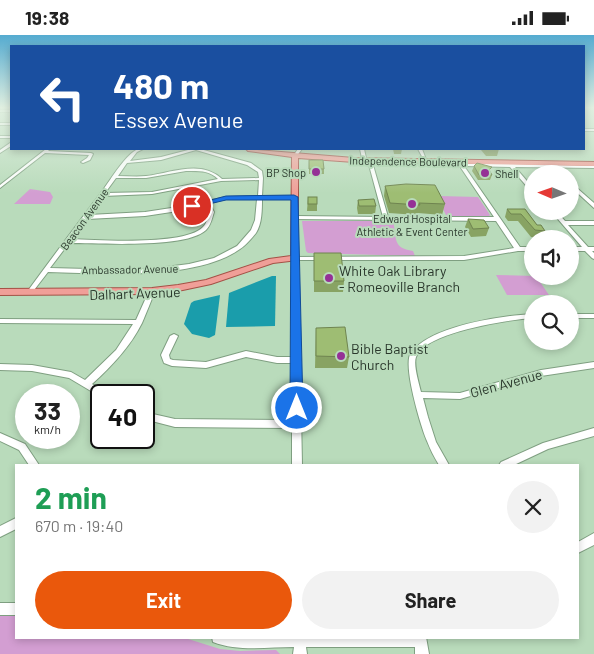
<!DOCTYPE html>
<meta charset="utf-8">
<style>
body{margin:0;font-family:Barlow,sans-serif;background:#f2f2f2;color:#222;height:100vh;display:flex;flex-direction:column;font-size:19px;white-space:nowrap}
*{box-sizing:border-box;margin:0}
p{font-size:16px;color:#767676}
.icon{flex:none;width:28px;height:28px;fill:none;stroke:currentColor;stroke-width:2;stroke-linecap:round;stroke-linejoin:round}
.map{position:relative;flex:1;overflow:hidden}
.details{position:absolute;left:15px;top:429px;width:564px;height:175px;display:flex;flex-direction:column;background:#fff;border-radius:0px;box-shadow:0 2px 8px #0003}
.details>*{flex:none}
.banner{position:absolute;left:10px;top:10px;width:575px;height:105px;border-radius:0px;box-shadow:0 2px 8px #0003;background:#1a4fa0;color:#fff;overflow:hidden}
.needle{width:32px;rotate:272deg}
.buttons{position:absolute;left:524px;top:130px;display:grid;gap:10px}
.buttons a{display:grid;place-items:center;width:55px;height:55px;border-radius:50%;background:#fff;box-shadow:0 2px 8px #0003;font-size:25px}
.speed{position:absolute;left:15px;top:349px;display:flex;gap:10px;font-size:25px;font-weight:700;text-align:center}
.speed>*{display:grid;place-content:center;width:65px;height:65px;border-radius:50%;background:#fff;box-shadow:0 2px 8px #0003;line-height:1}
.speed small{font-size:12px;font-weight:400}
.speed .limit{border:2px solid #111;border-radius:8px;background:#fff;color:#111}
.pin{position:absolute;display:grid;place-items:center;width:42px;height:42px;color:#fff;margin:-21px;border:2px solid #fff;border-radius:50%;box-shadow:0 1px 5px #0007}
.me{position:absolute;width:55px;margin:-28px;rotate:0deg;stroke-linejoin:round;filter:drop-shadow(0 0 4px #0008)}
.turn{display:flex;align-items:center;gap:18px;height:105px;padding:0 20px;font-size:22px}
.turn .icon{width:65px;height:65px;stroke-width:2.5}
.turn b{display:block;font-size:35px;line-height:42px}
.round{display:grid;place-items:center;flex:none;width:52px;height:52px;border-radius:26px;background:#f2f2f2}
.headline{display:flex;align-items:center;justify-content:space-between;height:85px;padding:0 20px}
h1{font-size:30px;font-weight:700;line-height:38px;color:#1e9e55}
.primary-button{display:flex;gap:10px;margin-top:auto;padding:10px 20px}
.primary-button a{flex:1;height:58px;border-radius:30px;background:#ea580c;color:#fff;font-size:20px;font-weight:700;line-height:58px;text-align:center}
.primary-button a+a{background:#f2f2f2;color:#222}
.status{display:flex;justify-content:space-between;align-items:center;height:35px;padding:0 25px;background:#fff;direction:ltr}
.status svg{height:14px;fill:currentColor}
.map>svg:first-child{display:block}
.green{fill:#d39ed2}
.water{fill:#1a9dab}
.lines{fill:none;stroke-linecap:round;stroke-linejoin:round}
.minor-casing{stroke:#7f9f81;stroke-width:2}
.major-casing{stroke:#a45146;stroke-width:2}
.minor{fill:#fff;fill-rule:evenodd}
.major{fill:#f09f98;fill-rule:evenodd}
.wall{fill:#88a363}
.building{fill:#9ebd73;stroke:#6f8450}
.route{fill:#1a73e8;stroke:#114b97}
.poi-dot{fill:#953196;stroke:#b9dbbb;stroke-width:2}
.labels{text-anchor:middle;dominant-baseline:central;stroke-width:4;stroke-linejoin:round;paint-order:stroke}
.far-street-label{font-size:11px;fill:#2a382c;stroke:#b9dbbb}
.far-poi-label{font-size:11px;fill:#2a382c;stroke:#b9dbbb;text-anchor:end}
.poi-label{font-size:14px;fill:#2a382c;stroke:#b9dbbb;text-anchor:start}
.street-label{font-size:14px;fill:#2a382c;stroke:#b9dbbb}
</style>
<div class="status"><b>19:38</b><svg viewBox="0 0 49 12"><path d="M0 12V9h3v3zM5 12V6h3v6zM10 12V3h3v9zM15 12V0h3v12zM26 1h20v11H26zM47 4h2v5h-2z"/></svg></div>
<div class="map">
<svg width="594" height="619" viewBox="0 0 594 619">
<rect width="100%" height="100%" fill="#b9dbbb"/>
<g class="green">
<polygon points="30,154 50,157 53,162 50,169 14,169"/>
<polygon points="439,161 478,162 490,180 488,182 450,182 446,180 437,162"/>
<path d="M302,186H393C397,203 392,213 413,216L415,221L308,218L306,216Z"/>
<polygon points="496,240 536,241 549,260 507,260"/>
<polygon points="0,580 16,580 16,602 185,603 220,614 240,616 276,615 280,619 0,619"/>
</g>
<g class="water">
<polygon points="272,241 276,241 275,291 226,292 229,258"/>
<polygon points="220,260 215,300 209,303 192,299 184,289 191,268 194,266"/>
</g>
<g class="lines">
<defs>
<g id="minor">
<rect x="0" y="75" width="11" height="2"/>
<rect x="0" y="88" width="11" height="2"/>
<rect x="584" y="94" width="10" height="2"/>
<rect x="0" y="101" width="11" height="2"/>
<polygon points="10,108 11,108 11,111 0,118 0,115"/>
<polygon points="46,114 50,114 48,116 91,118 93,119 90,125 83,128 81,127 87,123 89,120 45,118 0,153 0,150"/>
<path d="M138,114H143L137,117L130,126L161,122L192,114H200L251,128L262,136L263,143L262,161H294L296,162L294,163L262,164C262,174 262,189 256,198C252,203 245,211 240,214C195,246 101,238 48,237L31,259H27L26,258L27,257C52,223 78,188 103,155C111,144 126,119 138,114ZM196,115L247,130L258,137L259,143L222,144C201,124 171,138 146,141C137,142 127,141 118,141L127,128L161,125ZM186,136C198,136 209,135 218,144L152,157L105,158L116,143H146ZM259,145L258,161L226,162L178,172L145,177L89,180L103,161L152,159L221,146ZM226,164H257L255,185L251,195L237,211L214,223L189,229L158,233L127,235L50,233L69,208C98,208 186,214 206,195C211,190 212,183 214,177L209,168ZM205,169L208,177C208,182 207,188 203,192C185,211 98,205 72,204L87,184L145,181L178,176Z"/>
<polygon points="298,114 302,114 296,122 294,122 293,121"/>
<polygon points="360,114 364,114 366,123 373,130 388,182 494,182 459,130 458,128 460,127 463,129 508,129 510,128 513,129 594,131 594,133 515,132 532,152 532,155 530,155 510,132 464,131 520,212 532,212 532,216 518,216 464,225 298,225 300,323 301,325 300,327 302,430 292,430 292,393 175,392 144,384 144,377 175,384 292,385 292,328 277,328 246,322 206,333 172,331 164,328 161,320 170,301 174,299 178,301 169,320 170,324 173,325 206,327 246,316 277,322 292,322 293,222 464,221 514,213 496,186 293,184 292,183 295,181 383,182 369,130 362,123"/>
<polygon points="418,114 422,114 427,127 425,127"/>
<polygon points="570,147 594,168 594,173 570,151"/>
<polygon points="551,176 556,176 565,186 594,186 594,190 568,190 588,212 594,212 594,216 592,216 594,218 594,224 592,223 585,216 570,216 570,212 582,212"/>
<path d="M152,254L155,256C151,266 146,279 142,288C130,312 112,331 92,349L107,358L108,360H101V362L69,343L32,336L0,335V329L32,330L71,337L85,345L116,315L133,289L0,288V284L136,285L149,256Z"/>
<path d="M532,279V283C508,285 425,297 416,322C413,330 419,348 421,357L460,358L541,335L594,327V333L541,341L460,364L423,363L428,382L436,407L449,430H439C434,422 430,414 427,406C421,392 402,329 411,318C430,291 500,281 532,279Z"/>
<rect x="570" y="279" width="24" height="4"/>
<polygon points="594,393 594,401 548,414 514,430 499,430 501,427 543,408"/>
<polygon points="0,398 25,409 39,430 29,430 19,415 0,406"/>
<polygon points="16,483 16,494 0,502 0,491"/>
<polygon points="594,498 594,510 578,518 578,507"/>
<rect x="0" y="568" width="16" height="12"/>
<path d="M212,602H426L429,619H415V612H306L307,619H293L294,612C268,612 238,617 213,607Z"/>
</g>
<polygon id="major" points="246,114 354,123 594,127 594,131 354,127 298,123 298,225 273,228 211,249 178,256 152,259 0,260 0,254 152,253 178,250 206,245 269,224 291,221 292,122 248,116"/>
</defs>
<use href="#minor" class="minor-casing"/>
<use href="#major" class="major-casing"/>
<use href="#minor" class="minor"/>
<use href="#major" class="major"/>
</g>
<g class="wall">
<polygon points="393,114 402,114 401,119 394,119"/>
<polygon points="482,114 499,114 497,121 486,121 481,115"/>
<polygon points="309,125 324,134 324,139 309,139"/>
<polygon points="474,131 491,137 492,140 490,145 478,145 472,136"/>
<polygon points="385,151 445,169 442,180 418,178 417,180 389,178 384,161"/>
<polygon points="308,162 317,169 317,176 307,176"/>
<polygon points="358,165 376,171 375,179 358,179 357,173"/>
<polygon points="507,174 525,174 537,190 545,196 542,204 531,202 518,186 508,186 505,182"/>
<polygon points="468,184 489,193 486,201 471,202 465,192"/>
<polygon points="314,218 344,246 343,257 314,257"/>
<polygon points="316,293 349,322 347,333 315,333"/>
</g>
<g class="building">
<polygon points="309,125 323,125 324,134 309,134"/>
<polygon points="477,128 492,132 489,135 492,140 479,140 474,131"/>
<polygon points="406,149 435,150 445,169 419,168 420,170 390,168 385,151"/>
<rect x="308" y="162" width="9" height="7"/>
<polygon points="374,164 376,171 359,171 358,165"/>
<polygon points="507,174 525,174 537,190 541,190 545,196 535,195 521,179 511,179"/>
<polygon points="468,184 484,185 489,193 473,194"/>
<polygon points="314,218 341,218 344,246 314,246"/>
<polygon points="345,292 349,322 316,321 316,293"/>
</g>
<linearGradient id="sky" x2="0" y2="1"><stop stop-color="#55abd0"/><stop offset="0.46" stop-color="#e0efe0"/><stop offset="1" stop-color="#e0efe0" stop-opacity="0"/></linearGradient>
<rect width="594" height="158" fill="url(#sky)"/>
<polygon class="route" points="294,160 298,162 303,373 301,376 297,378 292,376 290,373 291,165 226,165 192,173 188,171 226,161"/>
<g class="poi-dot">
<circle cx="316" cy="137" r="5"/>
<circle cx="485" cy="138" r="5"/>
<circle cx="412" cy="169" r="5"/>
<circle cx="329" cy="243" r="5"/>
<circle cx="341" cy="321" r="5"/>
</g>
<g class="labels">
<g class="far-street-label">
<text transform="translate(408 126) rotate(1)">Independence Boulevard</text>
<text transform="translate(84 184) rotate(-54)">Beacon Avenue</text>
<text transform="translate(130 234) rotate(-1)">Ambassador Avenue</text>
</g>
<g class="far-poi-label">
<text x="306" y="137">BP Shop</text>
<text x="495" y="138" text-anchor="start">Shell</text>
<text x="412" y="183" text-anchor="middle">Edward Hospital<tspan x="412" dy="13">Athletic &amp; Event Center</tspan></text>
</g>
<g class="poi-label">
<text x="339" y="235">White Oak Library<tspan x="339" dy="16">- Romeoville Branch</tspan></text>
<text x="351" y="313">Bible Baptist<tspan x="351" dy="16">Church</tspan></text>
</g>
<g class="street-label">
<text transform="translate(135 258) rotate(-2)">Dalhart Avenue</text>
<text transform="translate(506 348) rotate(-15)">Glen Avenue</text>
</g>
</g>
</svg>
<div class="buttons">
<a><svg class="needle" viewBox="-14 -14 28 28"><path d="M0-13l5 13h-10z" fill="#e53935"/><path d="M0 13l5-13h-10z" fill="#767676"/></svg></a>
<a><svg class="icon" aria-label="sound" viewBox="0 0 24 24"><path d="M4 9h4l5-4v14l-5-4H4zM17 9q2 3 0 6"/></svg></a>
<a><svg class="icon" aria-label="search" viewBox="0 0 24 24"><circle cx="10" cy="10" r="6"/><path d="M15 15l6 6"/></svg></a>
</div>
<div class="speed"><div>33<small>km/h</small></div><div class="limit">40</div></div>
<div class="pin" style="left:192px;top:171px;background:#d93025"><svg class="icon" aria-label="arrive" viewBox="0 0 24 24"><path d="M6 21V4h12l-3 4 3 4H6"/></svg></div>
<svg class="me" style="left:297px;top:373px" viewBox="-20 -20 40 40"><circle r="17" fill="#1a73e8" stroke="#fff" stroke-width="3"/><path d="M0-11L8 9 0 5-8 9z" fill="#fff"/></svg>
<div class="banner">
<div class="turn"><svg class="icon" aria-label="left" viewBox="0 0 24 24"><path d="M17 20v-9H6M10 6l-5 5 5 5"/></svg><div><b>480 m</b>Essex Avenue</div></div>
</div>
<section class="details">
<div class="headline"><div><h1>2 min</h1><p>670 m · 19:40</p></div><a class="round"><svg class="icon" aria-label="close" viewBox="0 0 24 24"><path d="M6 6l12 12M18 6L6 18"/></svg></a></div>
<div class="primary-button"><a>Exit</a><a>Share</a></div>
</section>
</div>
